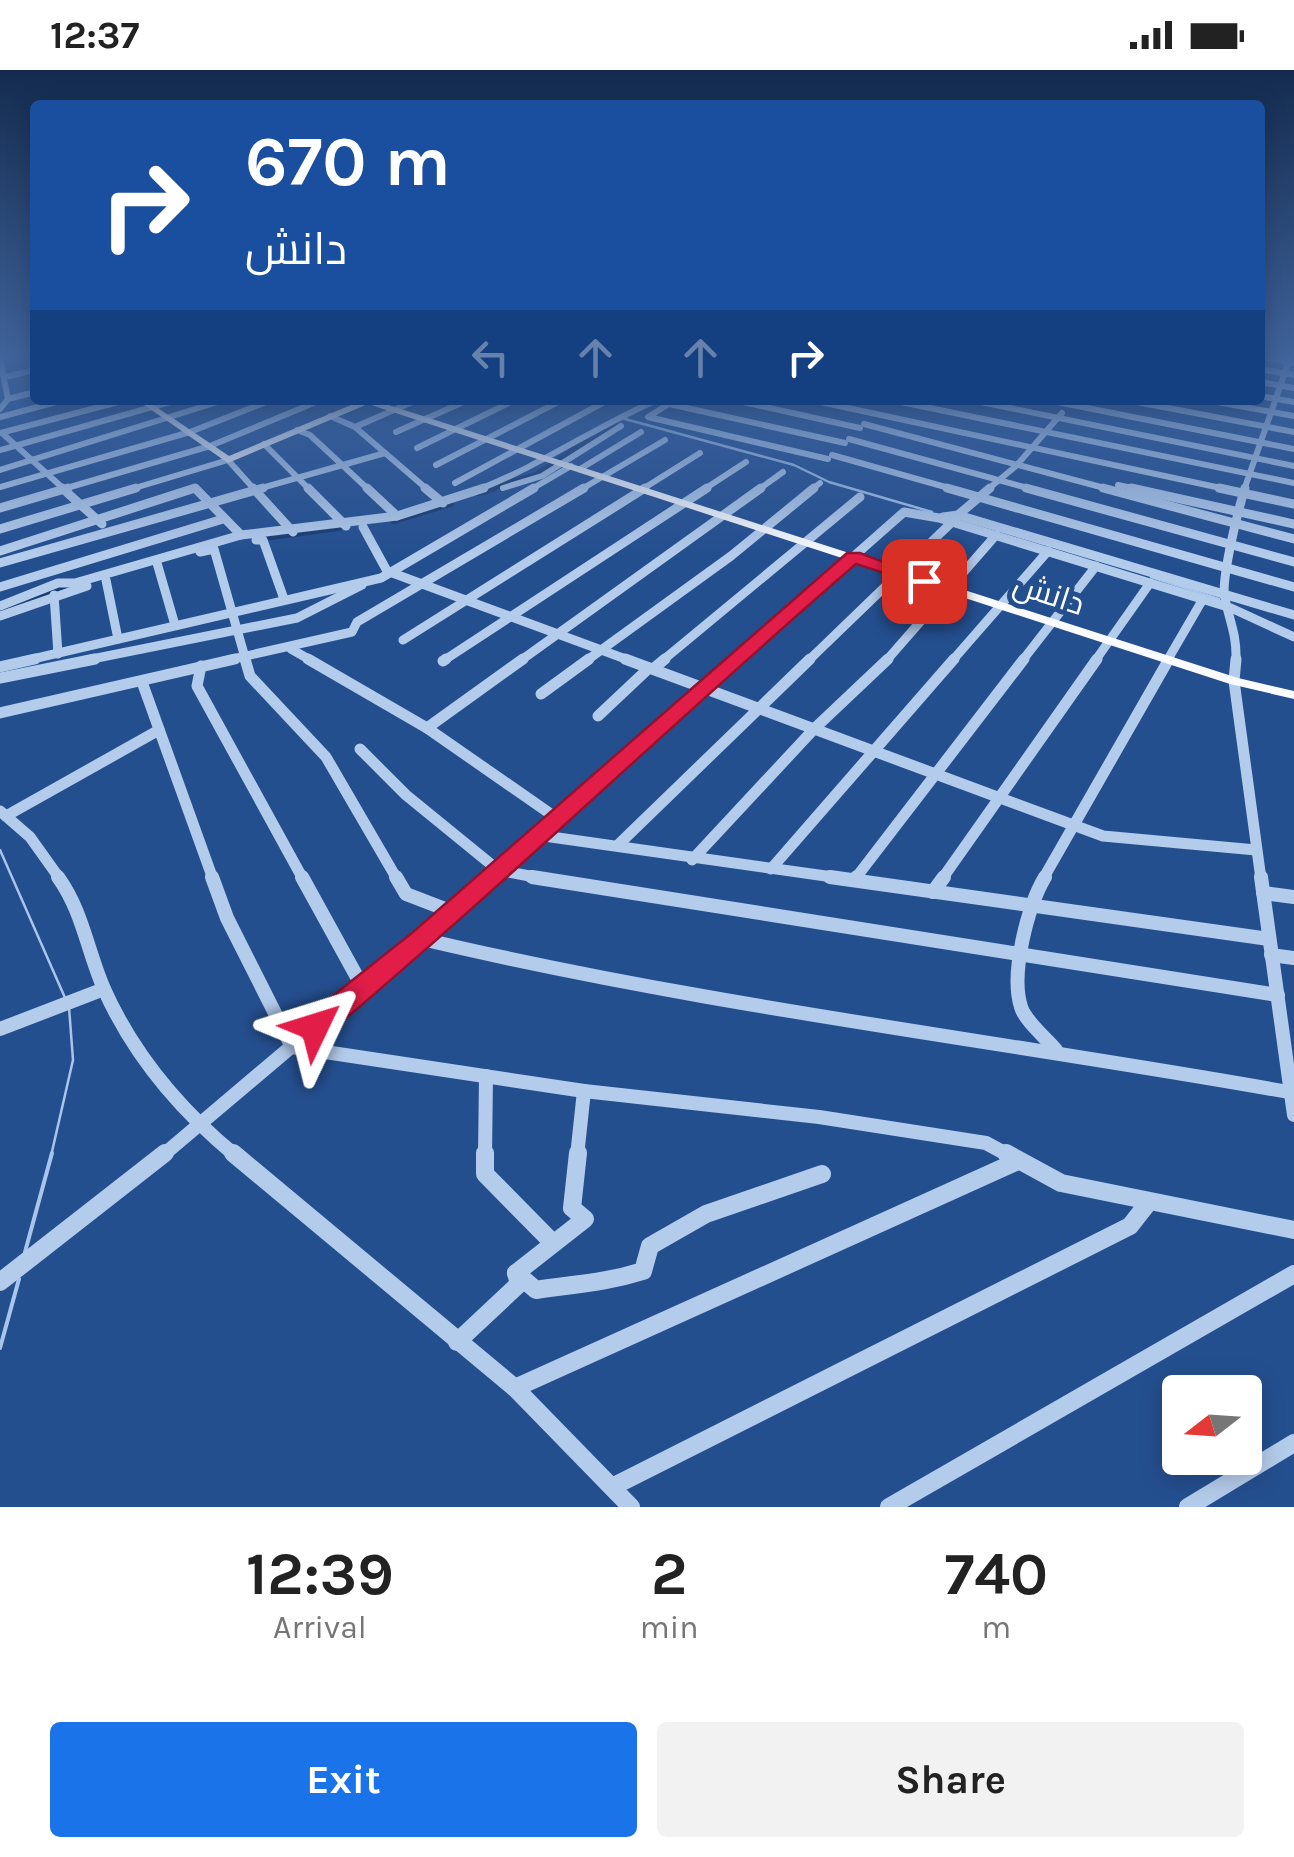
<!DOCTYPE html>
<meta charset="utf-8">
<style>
body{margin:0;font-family:Karla,Cairo,sans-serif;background:#f2f2f2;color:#222;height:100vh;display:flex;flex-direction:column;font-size:38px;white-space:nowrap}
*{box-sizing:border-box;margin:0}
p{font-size:32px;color:#767676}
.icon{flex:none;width:55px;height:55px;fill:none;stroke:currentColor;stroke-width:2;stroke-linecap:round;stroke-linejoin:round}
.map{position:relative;height:1437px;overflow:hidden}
.panel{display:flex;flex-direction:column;background:#fff;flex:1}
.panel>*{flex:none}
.hud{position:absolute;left:30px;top:30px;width:1235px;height:305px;border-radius:10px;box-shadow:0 5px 25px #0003;background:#1a4fa0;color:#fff;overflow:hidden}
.needle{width:65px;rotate:253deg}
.tools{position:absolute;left:1162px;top:1305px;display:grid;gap:20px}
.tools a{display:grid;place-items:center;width:100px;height:100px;border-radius:10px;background:#fff;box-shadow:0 5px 25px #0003;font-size:50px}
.pin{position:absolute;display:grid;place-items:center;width:85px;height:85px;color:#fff;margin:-42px;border-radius:20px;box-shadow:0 5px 15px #0006}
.me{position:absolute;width:110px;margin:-55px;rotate:49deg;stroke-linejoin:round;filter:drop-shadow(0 0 8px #0008)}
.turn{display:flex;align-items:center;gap:35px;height:210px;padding:0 50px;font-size:45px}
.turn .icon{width:130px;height:130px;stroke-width:2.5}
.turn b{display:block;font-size:70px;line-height:85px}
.lanes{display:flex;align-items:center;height:95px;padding:0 50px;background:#0003;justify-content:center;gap:50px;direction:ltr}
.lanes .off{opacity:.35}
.eta{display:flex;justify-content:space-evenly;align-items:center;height:170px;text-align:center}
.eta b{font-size:60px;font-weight:700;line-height:70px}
.cta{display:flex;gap:20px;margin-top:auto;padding:20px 50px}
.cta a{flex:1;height:115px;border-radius:10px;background:#1a73e8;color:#fff;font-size:40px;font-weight:700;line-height:115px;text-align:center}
.cta a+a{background:#f2f2f2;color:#222}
.status{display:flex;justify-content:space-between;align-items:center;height:70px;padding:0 50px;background:#fff;direction:ltr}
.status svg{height:28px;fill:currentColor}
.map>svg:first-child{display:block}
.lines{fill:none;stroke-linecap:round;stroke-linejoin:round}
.stream-far1{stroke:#a8c6ec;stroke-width:2.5}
.stream{stroke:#a8c6ec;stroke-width:4}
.canal-far1{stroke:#193b6f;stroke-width:6}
.canal{stroke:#193b6f;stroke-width:8}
.minor-far4{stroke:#b4ccec;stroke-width:6}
.minor-far3{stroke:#b4ccec;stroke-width:9}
.minor-far2{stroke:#b4ccec;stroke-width:11}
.minor-far1{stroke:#b4ccec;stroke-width:14}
.minor{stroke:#b4ccec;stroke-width:18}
.major{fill:#f9fbff;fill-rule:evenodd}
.route{fill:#e11d48;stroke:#92132f;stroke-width:2.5}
.labels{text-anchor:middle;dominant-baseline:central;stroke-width:10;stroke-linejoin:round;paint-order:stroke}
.far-street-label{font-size:32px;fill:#fff;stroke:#244f8f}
</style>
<div class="status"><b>12:37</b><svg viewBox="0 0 49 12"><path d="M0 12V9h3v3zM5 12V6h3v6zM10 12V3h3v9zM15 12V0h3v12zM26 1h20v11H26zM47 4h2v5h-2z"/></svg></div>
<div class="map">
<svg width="1294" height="1437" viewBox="0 0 1294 1437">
<rect width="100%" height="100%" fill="#244f8f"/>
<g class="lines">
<g class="stream-far1">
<polyline points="625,349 794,395 829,412 932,442"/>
<polyline points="1151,507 1219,529"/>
<polyline points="0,780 66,930"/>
<polyline points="51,1086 73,990 69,937"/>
</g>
<g class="stream">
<polyline points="25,1182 52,1083"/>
<polyline points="0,1278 19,1209"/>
</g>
<polyline class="canal-far1" points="485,420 536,405 614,353"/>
<g class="canal">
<polyline points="479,422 493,418"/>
<polyline points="394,450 450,433"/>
<polyline points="256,468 338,457"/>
<polyline points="0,540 56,518 76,517"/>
</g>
<g class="minor-far4">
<polyline points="1260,287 1294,293"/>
<polyline points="0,289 8,329 0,339"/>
<polyline points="1260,299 1294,305"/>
<polyline points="5,307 35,300"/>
<polyline points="1260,312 1294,318"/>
<polyline points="1260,326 1294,332"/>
<polyline points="8,329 35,322"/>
<polyline points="675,330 648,347 828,389"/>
<polyline points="734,330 860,358"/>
<polyline points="811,330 1230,420"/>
<polyline points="891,330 1294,413"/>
<polyline points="971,330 1294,396"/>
<polyline points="1047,330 1294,379"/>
<polyline points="1126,330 1294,362"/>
<polyline points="1206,330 1294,346"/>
<polyline points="669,334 845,373"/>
<polyline points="330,346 355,357 428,420"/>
<polyline points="0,347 64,330"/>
<polyline points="864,354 1112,420"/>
<polyline points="355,357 417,330"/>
<polyline points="297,360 310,365 369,420"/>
<polyline points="396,362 468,330"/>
<polyline points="0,363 126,330"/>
<polyline points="2,363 65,420"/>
<polyline points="849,369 1035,420"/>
<polyline points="264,374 310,420"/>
<polyline points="417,378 515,330"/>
<polyline points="0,380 177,330"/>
<polyline points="832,385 956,420"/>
<polyline points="436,395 562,330"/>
<polyline points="580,399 641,362"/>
<polyline points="0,400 224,330"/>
<polyline points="455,413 608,330"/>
<polyline points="1118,415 1142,420"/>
<polyline points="0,417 190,362 271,330"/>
<polyline points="503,418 542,406 621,356"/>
<polyline points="60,420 210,376 321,330"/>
<polyline points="128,420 228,390 255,420"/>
<polyline points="188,420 197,420"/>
<polyline points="254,420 385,383"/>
<path d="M477,420C540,396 595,357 657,330"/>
<polyline points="530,420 571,396"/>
<polyline points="580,420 665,370"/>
<polyline points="641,420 700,383"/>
<polyline points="703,420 746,392"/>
<polyline points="758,420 783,402"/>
<polyline points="811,420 820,413"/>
<polyline points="987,420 1016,396 1062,343"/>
<polyline points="1244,420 1291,285"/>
</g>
<g class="minor-far3">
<polyline points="62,418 102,454"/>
<polyline points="253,418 293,462"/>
<polyline points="308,418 346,456"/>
<polyline points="367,418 397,446"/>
<polyline points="425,418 443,433"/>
<polyline points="947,418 1294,517"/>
<polyline points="1026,418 1294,492"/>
<polyline points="1103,418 1294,469"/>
<polyline points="1131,418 1294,454"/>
<polyline points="1219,418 1294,434"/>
<polyline points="0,438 68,418"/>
<polyline points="958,445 990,418"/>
<polyline points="943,447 958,445 1294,545"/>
<polyline points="363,457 387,501 631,591"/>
<polyline points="0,459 136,418"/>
<polyline points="256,470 263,470 284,529"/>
<polyline points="0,481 195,418 241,465"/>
<polyline points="200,482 214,479 246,591"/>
<polyline points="0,493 263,418"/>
<polyline points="157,493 175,555"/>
<polyline points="106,510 118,569"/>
<polyline points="0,517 223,449"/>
<polyline points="54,525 58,584"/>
<polyline points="0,536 58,513 75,513 241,465 397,446 484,418"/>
<polyline points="0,546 87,516"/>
<polyline points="403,570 645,418"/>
<polyline points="291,579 312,591"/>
<polyline points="24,591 381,508 534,418"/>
<polyline points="82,591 297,548 362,515"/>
<polyline points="224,591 352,562 357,552 584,418"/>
<polyline points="443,591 707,418"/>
<polyline points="520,591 761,418"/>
<polyline points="586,591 731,486 814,418"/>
<polyline points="662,591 860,427"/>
<polyline points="735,591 904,442 939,448 1231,538 1294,567"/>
<polyline points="808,591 952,452"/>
<polyline points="886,591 996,465"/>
<polyline points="952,591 1048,481"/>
<polyline points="1022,591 1096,496"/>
<polyline points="1095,591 1150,513"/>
<polyline points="1167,591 1203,529"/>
<path d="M1236,591C1237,566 1230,552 1225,529C1220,511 1239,437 1245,418"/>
</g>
<g class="minor-far2">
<polyline points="245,589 250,606 326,687 397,809"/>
<polyline points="308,589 427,658 555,747"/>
<polyline points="625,589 1103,766 1256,780"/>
<polyline points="1236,589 1234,611 1261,809"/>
<polyline points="443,591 446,589"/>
<polyline points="201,596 197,616 303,809"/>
<polyline points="0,597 35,589"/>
<polyline points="653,599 665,589"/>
<polyline points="0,608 95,589"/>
<polyline points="142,612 213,809"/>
<polyline points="541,624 589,589"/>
<polyline points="0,643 235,589"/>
<polyline points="598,646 649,598"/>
<polyline points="427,658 523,589"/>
<polyline points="360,679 406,725 498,800 545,809"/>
<polyline points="0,741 30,767 60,809"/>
<polyline points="6,746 159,660"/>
<polyline points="537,765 847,809"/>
<polyline points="619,774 810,589"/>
<polyline points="692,790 814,659 888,589"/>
<polyline points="771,799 954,589"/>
<polyline points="490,809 738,589"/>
<polyline points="855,809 1024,589"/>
<polyline points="942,809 1097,589"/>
<polyline points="1043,809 1169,589"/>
</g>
<g class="minor-far1">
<path d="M58,807C83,842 87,880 104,919C134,986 180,1040 236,1086"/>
<polyline points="212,807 227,848 292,977 584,1021 819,1047 986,1073 1010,1086"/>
<polyline points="302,807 362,916"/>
<polyline points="396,807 406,824 453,842"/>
<polyline points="532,807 1278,925"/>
<polyline points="830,807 1269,869"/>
<path d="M1045,807C1028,836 1010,903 1021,937C1025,951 1046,968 1056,980"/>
<polyline points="1261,807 1294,1045"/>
<polyline points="854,810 857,807"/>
<polyline points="933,822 944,807"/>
<polyline points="1263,823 1294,827"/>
<path d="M422,869C709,937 1004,971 1294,1023"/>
<polyline points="1271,885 1294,888"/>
<polyline points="0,959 104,919"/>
<polyline points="162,1086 492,807"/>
<polyline points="485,1086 486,1006"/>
<polyline points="577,1086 584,1021"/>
</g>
<g class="minor">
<polyline points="233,1083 515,1318 631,1437"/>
<polyline points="485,1083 485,1104 553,1173"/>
<polyline points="1006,1083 1061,1113 1294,1160"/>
<path d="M516,1203L536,1220C575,1214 605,1213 643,1201L650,1176L706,1144L822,1104"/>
<polyline points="0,1212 165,1083"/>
<polyline points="457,1272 519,1214 516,1203 585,1149 572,1138 578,1083"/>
<polyline points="515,1318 1018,1091"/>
<polyline points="612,1417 1130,1156 1148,1133"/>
<polyline points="889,1437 1294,1204"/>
<polyline points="1188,1437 1294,1373"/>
</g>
<polygon class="major" points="137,330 146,330 229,386 363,330 373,330 1238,608 1294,621 1294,629 1230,614 368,334 228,393"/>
</g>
<linearGradient id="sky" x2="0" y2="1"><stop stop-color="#142b4f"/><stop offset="0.59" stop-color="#3f639b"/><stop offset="1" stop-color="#3f639b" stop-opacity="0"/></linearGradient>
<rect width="1294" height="486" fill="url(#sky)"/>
<path class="route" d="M847,483H860L933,511L924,516L856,494C677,648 507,813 325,966L315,969L305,966L301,957L305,948L413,862Z"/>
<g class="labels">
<g class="far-street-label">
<text transform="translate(1049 524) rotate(18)">دانش</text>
</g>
</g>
</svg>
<div class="tools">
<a><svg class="needle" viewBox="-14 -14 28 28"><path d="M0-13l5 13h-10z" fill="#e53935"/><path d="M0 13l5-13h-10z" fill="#767676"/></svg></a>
</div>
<div class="pin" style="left:924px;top:511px;background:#d93025"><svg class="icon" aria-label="arrive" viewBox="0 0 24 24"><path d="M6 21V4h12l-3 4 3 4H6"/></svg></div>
<svg class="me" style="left:315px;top:957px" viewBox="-20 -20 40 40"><path d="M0-17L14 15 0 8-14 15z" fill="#e11d48" stroke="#fff" stroke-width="4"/></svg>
<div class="hud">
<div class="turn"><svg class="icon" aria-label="right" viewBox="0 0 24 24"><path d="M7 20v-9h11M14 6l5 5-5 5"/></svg><div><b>670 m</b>دانش</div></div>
<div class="lanes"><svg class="icon off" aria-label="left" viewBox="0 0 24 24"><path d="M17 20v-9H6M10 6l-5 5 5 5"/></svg><svg class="icon off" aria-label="ahead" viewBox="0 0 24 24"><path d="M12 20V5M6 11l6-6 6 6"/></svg><svg class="icon off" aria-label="ahead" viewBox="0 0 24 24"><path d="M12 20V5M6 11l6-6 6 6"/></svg><svg class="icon" aria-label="right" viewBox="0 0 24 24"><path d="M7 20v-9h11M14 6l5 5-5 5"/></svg></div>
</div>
</div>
<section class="panel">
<div class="eta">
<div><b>12:39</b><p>Arrival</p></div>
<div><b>2</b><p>min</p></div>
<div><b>740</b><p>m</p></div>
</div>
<div class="cta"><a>Exit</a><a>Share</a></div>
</section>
